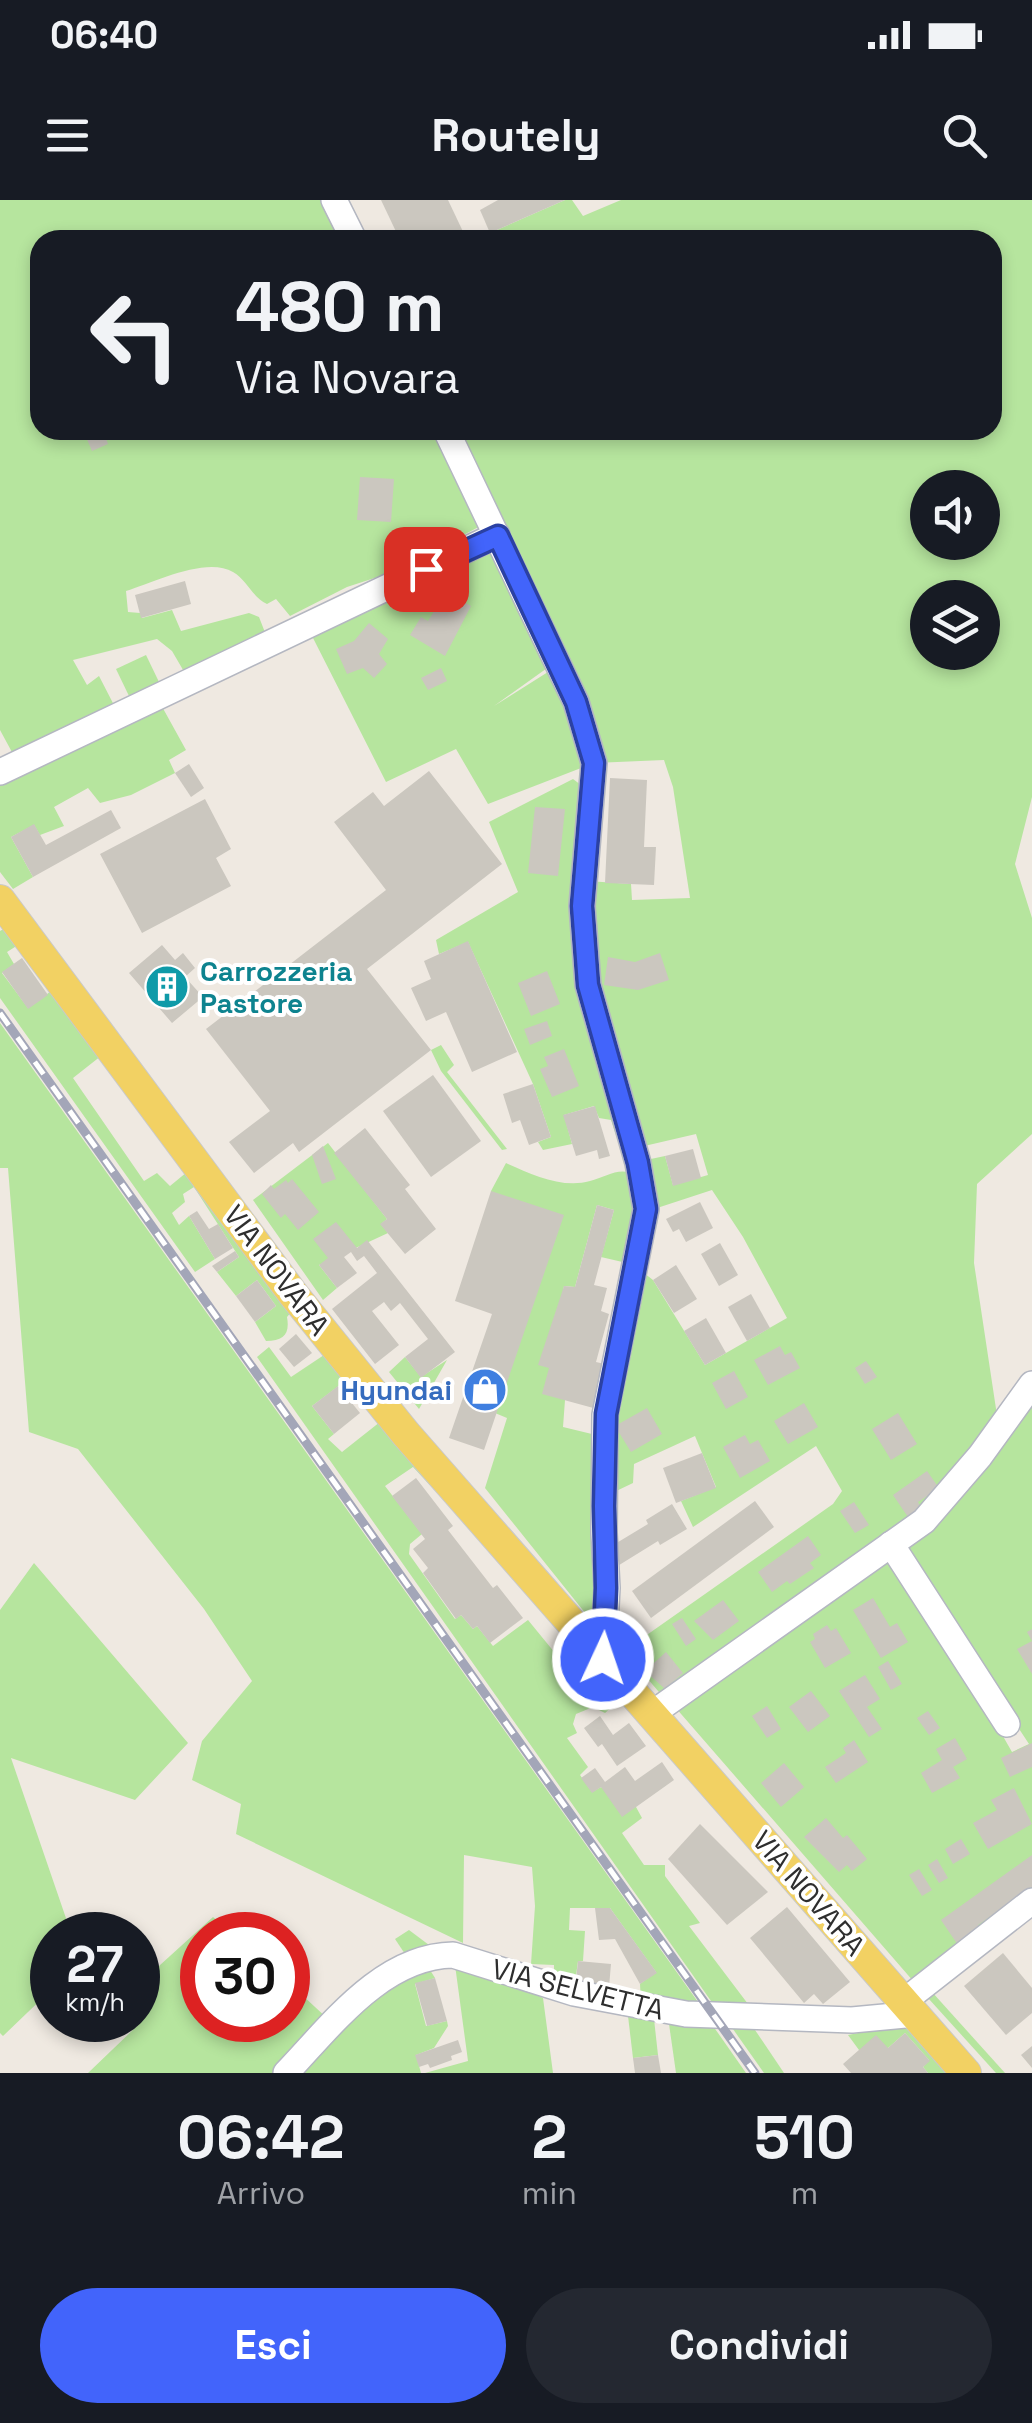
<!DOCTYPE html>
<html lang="it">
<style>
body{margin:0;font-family:"Space Grotesk",sans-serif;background:#242831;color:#f1f3f6;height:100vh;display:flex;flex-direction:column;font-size:38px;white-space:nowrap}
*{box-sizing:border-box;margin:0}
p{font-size:32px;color:#9ea1a6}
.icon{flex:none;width:55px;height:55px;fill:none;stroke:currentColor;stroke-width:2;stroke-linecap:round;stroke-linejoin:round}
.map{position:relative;height:1873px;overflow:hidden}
.panel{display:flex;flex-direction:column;background:#171b24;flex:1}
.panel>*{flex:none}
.hud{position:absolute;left:30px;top:30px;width:972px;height:210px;border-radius:30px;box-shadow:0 5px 15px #0003;background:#171b24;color:#f1f3f6;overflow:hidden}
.tools{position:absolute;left:910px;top:270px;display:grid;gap:20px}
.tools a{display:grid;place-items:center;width:90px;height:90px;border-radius:50%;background:#171b24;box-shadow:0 5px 15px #0003;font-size:50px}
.speed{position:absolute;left:30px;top:1712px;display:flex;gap:20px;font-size:50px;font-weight:700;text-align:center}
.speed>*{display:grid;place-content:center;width:130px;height:130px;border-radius:50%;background:#171b24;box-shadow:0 5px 15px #0003;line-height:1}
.speed small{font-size:25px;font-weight:400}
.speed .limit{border:15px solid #d22;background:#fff;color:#111}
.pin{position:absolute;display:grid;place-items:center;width:85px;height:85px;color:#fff;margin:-42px;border-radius:20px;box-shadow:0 5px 15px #0006}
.me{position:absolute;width:110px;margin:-55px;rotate:3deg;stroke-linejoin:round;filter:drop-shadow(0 0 8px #0008)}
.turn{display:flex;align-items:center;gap:35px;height:210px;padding:0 40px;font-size:45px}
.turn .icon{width:130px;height:130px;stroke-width:2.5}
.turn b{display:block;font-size:70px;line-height:85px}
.eta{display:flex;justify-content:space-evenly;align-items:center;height:170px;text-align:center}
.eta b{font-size:60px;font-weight:600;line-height:70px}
.cta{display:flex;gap:20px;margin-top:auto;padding:20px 40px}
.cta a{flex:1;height:115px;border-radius:60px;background:#4264fb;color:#fff;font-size:40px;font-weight:600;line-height:115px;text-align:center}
.cta a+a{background:#242831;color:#f1f3f6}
.status{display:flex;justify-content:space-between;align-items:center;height:70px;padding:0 50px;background:#171b24;direction:ltr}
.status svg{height:28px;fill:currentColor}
header{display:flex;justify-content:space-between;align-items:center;height:130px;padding:0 40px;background:#171b24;font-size:45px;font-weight:600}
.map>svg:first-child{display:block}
.green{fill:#b6e59e;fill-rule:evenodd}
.building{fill:#cbc7bf}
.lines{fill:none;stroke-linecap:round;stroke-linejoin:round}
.minor-casing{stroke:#b4b7c1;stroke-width:28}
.major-casing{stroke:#c9c9c9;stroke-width:32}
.minor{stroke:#fff;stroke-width:25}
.major{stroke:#f2d163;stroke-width:30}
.rail-casing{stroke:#a3a6b8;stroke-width:9}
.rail{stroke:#fff;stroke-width:5;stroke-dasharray:15;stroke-linecap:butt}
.route-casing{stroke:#2b41a3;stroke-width:25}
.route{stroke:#4264fb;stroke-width:18}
.labels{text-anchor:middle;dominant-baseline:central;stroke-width:8;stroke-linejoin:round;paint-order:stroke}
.culture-label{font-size:28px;font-weight:bold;fill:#0d838f;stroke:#fff;text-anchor:start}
.street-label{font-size:28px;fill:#2e2e2e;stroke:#fff}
.shop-label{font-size:28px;font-weight:bold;fill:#366cbe;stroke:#fff;text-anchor:end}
</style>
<div class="status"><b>06:40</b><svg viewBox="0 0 49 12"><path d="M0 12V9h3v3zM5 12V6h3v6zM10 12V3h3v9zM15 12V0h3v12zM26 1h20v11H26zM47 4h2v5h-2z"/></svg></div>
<header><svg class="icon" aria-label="menu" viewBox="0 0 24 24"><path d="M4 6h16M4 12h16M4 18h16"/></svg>Routely<svg class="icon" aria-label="search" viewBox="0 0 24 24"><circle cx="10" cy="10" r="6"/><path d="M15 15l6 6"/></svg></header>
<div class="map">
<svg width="1032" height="1873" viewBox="0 0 1032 1873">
<rect width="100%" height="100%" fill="#efe9e1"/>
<g class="green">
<path d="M0,0H327L346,40H40V230H437L490,321L393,372L347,387L290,416L276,399L267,404C252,397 247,380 233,372C207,356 154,382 126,391L128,412L140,413L142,418L172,410L181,431L249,413L259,417L266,435L186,475L172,451L157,439L73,460L87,485L99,476L116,509L13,554L0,530Z"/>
<path d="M565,0H572L583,16L621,0H1032V597L1015,664L1032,718V934L977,984L974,1063L998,1222L922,1317L664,1498L624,1451L833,1304L842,1291L816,1246L693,1327L681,1301L716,1287L695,1236L634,1264L633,1283L610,1294L612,1213L644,1073L653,1080L705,1165L787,1118L743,1037L712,990L654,1009L646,960L665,956L673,985L708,975L696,934L640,947L593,785L588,681L631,684L632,700L690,698L673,587L664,560L594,563L488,604L456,549L386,582L312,436L501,343L557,461L494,506L559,465L454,230H992V40H494L490,33ZM928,288H982V342H928ZM928,398H982V452H928Z"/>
<polygon points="146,455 159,482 129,496 116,469"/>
<polygon points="160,503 186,550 169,560 175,573 131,595 100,603 88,588 54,607 64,626 40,635 34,625 11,637 33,677 13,689 0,672 0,578"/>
<polygon points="573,579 581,585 573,720 626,943 620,947 611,920 599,918 594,906 564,915 572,944 543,950 538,942 551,937 533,884 468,742 439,754 436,740 518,692 489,622"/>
<path d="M7,727L18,745L7,752L14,764L2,773L28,808L58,786L106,852L73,878L144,981L157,973L170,986L187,972L298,1104L287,1117C290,1134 284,1141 266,1141L255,1122L276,1106L257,1080L236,1096L217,1072L239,1057L194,987L183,994L185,1002L172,1013L179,1025L189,1016L215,1059L195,1072L0,798V731Z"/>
<polygon points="0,823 703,1809 641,1802 640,1784 656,1772 610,1708 570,1708 569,1730 585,1731 583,1761 578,1761 575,1783 554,1782 554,1765 531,1764 535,1706 532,1667 464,1655 463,1743 236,1634 241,1604 192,1580 202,1541 252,1481 204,1409 78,1249 29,1232 8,968 0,968"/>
<polygon points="441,845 454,865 447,872 507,949 502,950 441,871 431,850"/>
<polygon points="328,943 387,1019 381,1024 388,1033 319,1065 337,1088 323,1100 253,1000"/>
<path d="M506,963C531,974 562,989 590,981C606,977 620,966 635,975L631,1064L601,1057L614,1010L597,1005L575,1087L564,1086L549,1168L565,1200L563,1227L596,1235L595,1418L590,1419L485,1288L507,1218L495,1213L491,991Z"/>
<polygon points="269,1147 291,1177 324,1155 359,1198 344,1182 312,1206 334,1234 328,1239 342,1252 385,1218 453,1310 413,1267 385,1286 422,1334 410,1344 409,1354 455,1419 461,1415 473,1429 477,1426 493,1446 528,1420 582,1486 604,1480 628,1493 605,1513 593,1507 576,1514 573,1524 577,1533 567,1538 588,1567 580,1575 592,1592 601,1587 636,1607 642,1618 622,1633 644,1665 665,1665 665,1676 700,1723 689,1726 748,1804 716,1808 257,1157"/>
<polygon points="405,1157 421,1177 447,1160 419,1209 389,1172"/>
<polygon points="1032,1195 1032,1692 914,1782 675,1507 893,1356 998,1519 1004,1538 1012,1552 1029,1544 899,1346"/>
<polygon points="34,1363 188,1543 135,1600 11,1558 68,1724 79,1735 52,1735 52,1789 3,1836 0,1833 0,1410"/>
<polygon points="213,1717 234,1735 202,1735 202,1820 288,1820 288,1782 328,1819 277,1873 88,1873 137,1826 133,1820 138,1820 138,1785"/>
<polygon points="409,1730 437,1751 409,1760 395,1739"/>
<polygon points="455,1765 515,1784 543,1798 553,1873 425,1873 468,1861"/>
<path d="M430,1770L435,1778L415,1784L426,1826L447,1821L448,1826L434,1848L416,1855L421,1873H297C338,1833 374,1788 430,1770Z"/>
<polygon points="932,1792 1005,1873 996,1873 928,1798"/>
<polygon points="628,1816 654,1819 658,1855 633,1858"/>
<polygon points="668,1817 711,1823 746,1873 676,1873"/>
<polygon points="728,1822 751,1824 784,1873 764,1873"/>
<polygon points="895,1826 916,1828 963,1873 928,1873 923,1867 929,1860 905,1833 888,1848 859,1850 848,1835"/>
</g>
<g class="building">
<polygon points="381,0 448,0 467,40 400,40"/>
<polygon points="498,0 565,0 490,33 480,10"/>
<polygon points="83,230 103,230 108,244 92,251"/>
<polygon points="360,277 394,279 391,322 357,320"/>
<polygon points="185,381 191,404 141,418 135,395"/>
<polygon points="446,392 471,406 445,456 410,435 421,417 428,421"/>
<polygon points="369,423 388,439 379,454 387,464 374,478 363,468 347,474 336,449 354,441"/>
<polygon points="441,468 447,481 428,490 421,478"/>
<polygon points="189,564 204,588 191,597 175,573"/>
<polygon points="429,571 502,664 367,769 431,850 299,952 293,943 254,973 229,942 270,911 206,829 386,690 334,622 373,592 384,606"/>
<polygon points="610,578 647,580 644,647 656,647 654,685 605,683"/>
<polygon points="205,599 231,649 216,658 231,686 142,733 100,654"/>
<polygon points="535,607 565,609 558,676 528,673"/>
<polygon points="111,610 121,628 33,677 11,637 34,624 46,645"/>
<polygon points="468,741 517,852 472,872 446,812 426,821 411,788 431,779 424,761"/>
<polygon points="162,745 175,760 183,753 195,768 185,777 203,797 172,823 129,773"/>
<polygon points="660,753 669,780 638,790 604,785 608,757 635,762"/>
<polygon points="22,758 48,795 28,809 2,772"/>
<polygon points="547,771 560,804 531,816 518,783"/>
<polygon points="547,821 552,836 530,845 524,829"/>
<polygon points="564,849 579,886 552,897 540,869 548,866 544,857"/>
<polygon points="433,875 481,941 431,977 383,911"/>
<polygon points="533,884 551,937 529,945 520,920 512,923 503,894"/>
<polygon points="595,906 610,956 599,959 597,950 576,956 563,915"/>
<polygon points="365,928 410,985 405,989 436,1029 405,1054 380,1024 387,1019 334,953"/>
<polygon points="323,946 336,979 322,984 312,955"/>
<polygon points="693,949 701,978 673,986 665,956"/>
<polygon points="292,979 319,1012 298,1030 285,1014 281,1018 262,994 271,985 274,989 286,980 288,983"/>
<polygon points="491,991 564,1015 484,1250 449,1238 492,1114 455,1101"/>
<polygon points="700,1002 713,1028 686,1042 679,1029 673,1032 666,1019"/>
<polygon points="597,1005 614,1010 594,1085 607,1088 601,1111 609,1114 596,1162 609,1165 597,1209 542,1194 549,1168 538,1165 564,1086 575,1087"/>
<polygon points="197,1011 209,1029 218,1024 233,1048 215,1059 189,1016"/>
<polygon points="336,1022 357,1048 367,1040 455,1152 421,1178 405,1157 428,1139 400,1103 391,1111 384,1102 372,1111 399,1145 375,1164 332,1109 377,1073 364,1056 357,1061 351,1052 344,1057 357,1073 337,1088 319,1065 328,1058 313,1039"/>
<polygon points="720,1043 738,1075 719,1086 701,1054"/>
<polygon points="235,1051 239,1057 217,1072 212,1066"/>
<polygon points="676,1065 697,1099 674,1113 653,1080"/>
<polygon points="257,1080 276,1106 255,1122 236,1096"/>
<polygon points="751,1094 770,1128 747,1141 728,1107"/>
<polygon points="706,1118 726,1153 705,1165 684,1131"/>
<polygon points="296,1134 312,1153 294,1167 279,1149"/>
<polygon points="780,1146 785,1155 791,1152 800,1168 768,1185 754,1160"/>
<polygon points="866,1161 877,1177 865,1184 855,1168"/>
<polygon points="734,1171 748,1197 726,1209 712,1183"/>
<polygon points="338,1186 360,1213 334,1234 312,1206"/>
<polygon points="804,1203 818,1227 788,1244 774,1221"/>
<polygon points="647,1208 662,1234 631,1252 615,1226"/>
<polygon points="898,1213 917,1244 891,1260 872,1229"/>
<polygon points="745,1235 750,1244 758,1240 770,1261 740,1278 723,1247"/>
<polygon points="702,1253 716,1288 676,1303 663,1268"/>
<polygon points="927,1271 939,1288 918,1302 921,1308 908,1317 893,1295"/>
<polygon points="416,1278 453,1326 448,1330 493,1388 497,1385 523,1418 490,1443 477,1426 473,1429 461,1415 456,1419 423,1373 428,1368 413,1349 425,1339 392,1296"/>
<polygon points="755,1301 774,1327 651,1418 632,1391"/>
<polygon points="854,1302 869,1325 855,1333 840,1311"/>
<polygon points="672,1304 687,1329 660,1345 658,1341 616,1367 605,1350 648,1324 646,1320"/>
<polygon points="808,1336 821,1355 810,1363 814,1368 790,1384 787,1381 772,1392 758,1372"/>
<polygon points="873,1398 890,1427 897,1423 908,1442 881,1458 853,1410"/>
<polygon points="723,1400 739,1421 713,1440 694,1421"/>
<polygon points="682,1418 696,1439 686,1446 672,1424"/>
<polygon points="827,1425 831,1431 836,1428 851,1453 825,1468 810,1442 815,1439 813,1434"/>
<polygon points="1032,1429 1032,1474 1017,1449 1032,1441 1027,1432"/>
<polygon points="666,1452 683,1473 665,1489 645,1471"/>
<polygon points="888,1461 902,1484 891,1490 878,1467"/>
<polygon points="865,1475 880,1499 867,1507 882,1529 869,1537 839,1491"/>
<polygon points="811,1491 830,1516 808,1532 789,1507"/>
<polygon points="767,1506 781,1529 767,1538 752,1516"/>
<polygon points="928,1511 940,1528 929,1535 917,1518"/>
<polygon points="600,1516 613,1535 629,1523 646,1546 617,1566 602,1544 598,1547 584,1528"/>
<polygon points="955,1538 967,1559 953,1567 960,1578 932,1593 921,1573 942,1560 936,1549"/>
<polygon points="854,1540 868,1562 836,1583 825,1567 846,1553 843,1548"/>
<polygon points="1032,1543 1032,1567 1010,1577 1001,1558"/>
<polygon points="662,1562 674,1580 622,1617 601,1587 592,1593 581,1578 595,1568 605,1582 625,1567 635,1581"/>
<polygon points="784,1563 804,1587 781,1607 761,1583"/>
<polygon points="1014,1588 1032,1624 988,1649 973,1623 997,1610 991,1600"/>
<polygon points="826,1618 843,1638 847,1635 867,1659 852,1671 847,1665 839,1672 804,1637"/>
<polygon points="700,1624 768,1692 727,1725 668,1659"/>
<polygon points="961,1639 970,1654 953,1664 945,1649"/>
<polygon points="1032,1655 1032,1687 978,1725 983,1732 960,1748 941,1720"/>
<polygon points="937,1659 948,1678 939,1683 928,1665"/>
<polygon points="919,1669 932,1690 922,1696 909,1675"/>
<polygon points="787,1707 850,1782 823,1804 814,1794 804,1803 750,1738"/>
<polygon points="595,1708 610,1708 657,1773 640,1784 615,1739 599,1740"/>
<polygon points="1003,1753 1032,1788 1032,1813 1006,1835 964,1786"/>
<polygon points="578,1761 611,1764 609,1787 575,1788"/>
<polygon points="435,1778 447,1821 427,1826 415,1783"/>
<polygon points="905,1833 930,1861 923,1867 928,1873 851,1873 843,1864 876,1835 888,1848"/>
<polygon points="458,1840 462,1852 451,1856 452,1860 430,1868 428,1864 419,1867 415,1855"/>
<polygon points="1032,1846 1032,1868 1021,1855"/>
<polygon points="658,1855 661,1873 635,1873 633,1858"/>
</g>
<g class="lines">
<defs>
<g id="minor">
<polyline points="334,0 354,40"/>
<polyline points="446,230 576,502 594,563 582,706 588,785 638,963 646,1009 605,1215 604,1333 607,1388 603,1459"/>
<polyline points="0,572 497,335"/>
<polyline points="891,1344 1007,1524"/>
<polyline points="653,1513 924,1321 980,1256 1032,1184"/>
<polyline points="903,1802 1032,1701"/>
<path d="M286,1873C331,1826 382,1756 453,1755L574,1793L686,1814L852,1820L916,1814"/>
</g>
<polyline id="major" points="0,700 293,1094 406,1234 966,1873"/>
</defs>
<use href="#minor" class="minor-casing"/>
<use href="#major" class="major-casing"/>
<use href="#minor" class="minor"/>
<use href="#major" class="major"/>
<defs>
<polyline id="rail" points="0,813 755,1873"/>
</defs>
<use href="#rail" class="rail-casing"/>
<use href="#rail" class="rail"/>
</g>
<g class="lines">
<defs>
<polyline id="route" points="426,369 498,336 576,502 594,563 582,706 588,785 638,963 646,1009 606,1214 604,1306 606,1388 603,1459"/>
</defs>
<use href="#route" class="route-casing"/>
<use href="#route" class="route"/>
</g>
<defs>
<symbol id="building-disc" viewBox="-11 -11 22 22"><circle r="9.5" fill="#0f9aa8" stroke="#fff"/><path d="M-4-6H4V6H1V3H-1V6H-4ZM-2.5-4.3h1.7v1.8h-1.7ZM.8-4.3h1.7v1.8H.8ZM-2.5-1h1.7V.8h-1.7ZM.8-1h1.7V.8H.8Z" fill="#fff"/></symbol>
<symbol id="shop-disc" viewBox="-11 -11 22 22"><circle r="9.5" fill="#3f7fe0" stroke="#fff"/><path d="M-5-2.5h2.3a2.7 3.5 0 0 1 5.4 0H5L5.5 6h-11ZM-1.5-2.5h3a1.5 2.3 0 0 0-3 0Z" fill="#fff"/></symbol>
</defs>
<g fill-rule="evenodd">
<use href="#building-disc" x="142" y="762" width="50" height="50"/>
<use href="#shop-disc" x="460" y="1165" width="50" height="50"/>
</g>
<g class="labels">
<g class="culture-label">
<text x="200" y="771">Carrozzeria<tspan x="200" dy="32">Pastore</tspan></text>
</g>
<g class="street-label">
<text transform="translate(277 1070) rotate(53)">VIA NOVARA</text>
<text transform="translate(809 1693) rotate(49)">VIA NOVARA</text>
<text transform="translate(578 1789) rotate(14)">VIA SELVETTA</text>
</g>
<g class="shop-label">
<text x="452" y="1190">Hyundai</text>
</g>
</g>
</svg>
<div class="tools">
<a><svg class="icon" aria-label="sound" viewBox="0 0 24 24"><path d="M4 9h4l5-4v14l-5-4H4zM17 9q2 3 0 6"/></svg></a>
<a><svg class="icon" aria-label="layers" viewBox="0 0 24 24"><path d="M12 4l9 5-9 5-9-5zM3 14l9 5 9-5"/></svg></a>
</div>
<div class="speed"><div>27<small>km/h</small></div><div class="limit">30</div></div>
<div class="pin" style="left:426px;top:369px;background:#d93025"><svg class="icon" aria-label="arrive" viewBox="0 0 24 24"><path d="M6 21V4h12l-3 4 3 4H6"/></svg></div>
<svg class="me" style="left:603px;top:1459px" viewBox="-20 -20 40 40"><circle r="17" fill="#4264fb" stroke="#fff" stroke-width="3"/><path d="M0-11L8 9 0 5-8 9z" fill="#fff"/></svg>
<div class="hud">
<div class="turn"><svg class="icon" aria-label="left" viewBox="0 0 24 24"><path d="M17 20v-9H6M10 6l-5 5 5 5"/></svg><div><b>480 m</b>Via Novara</div></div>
</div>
</div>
<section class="panel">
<div class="eta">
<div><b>06:42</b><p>Arrivo</p></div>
<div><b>2</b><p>min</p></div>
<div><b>510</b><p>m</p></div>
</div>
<div class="cta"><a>Esci</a><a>Condividi</a></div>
</section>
